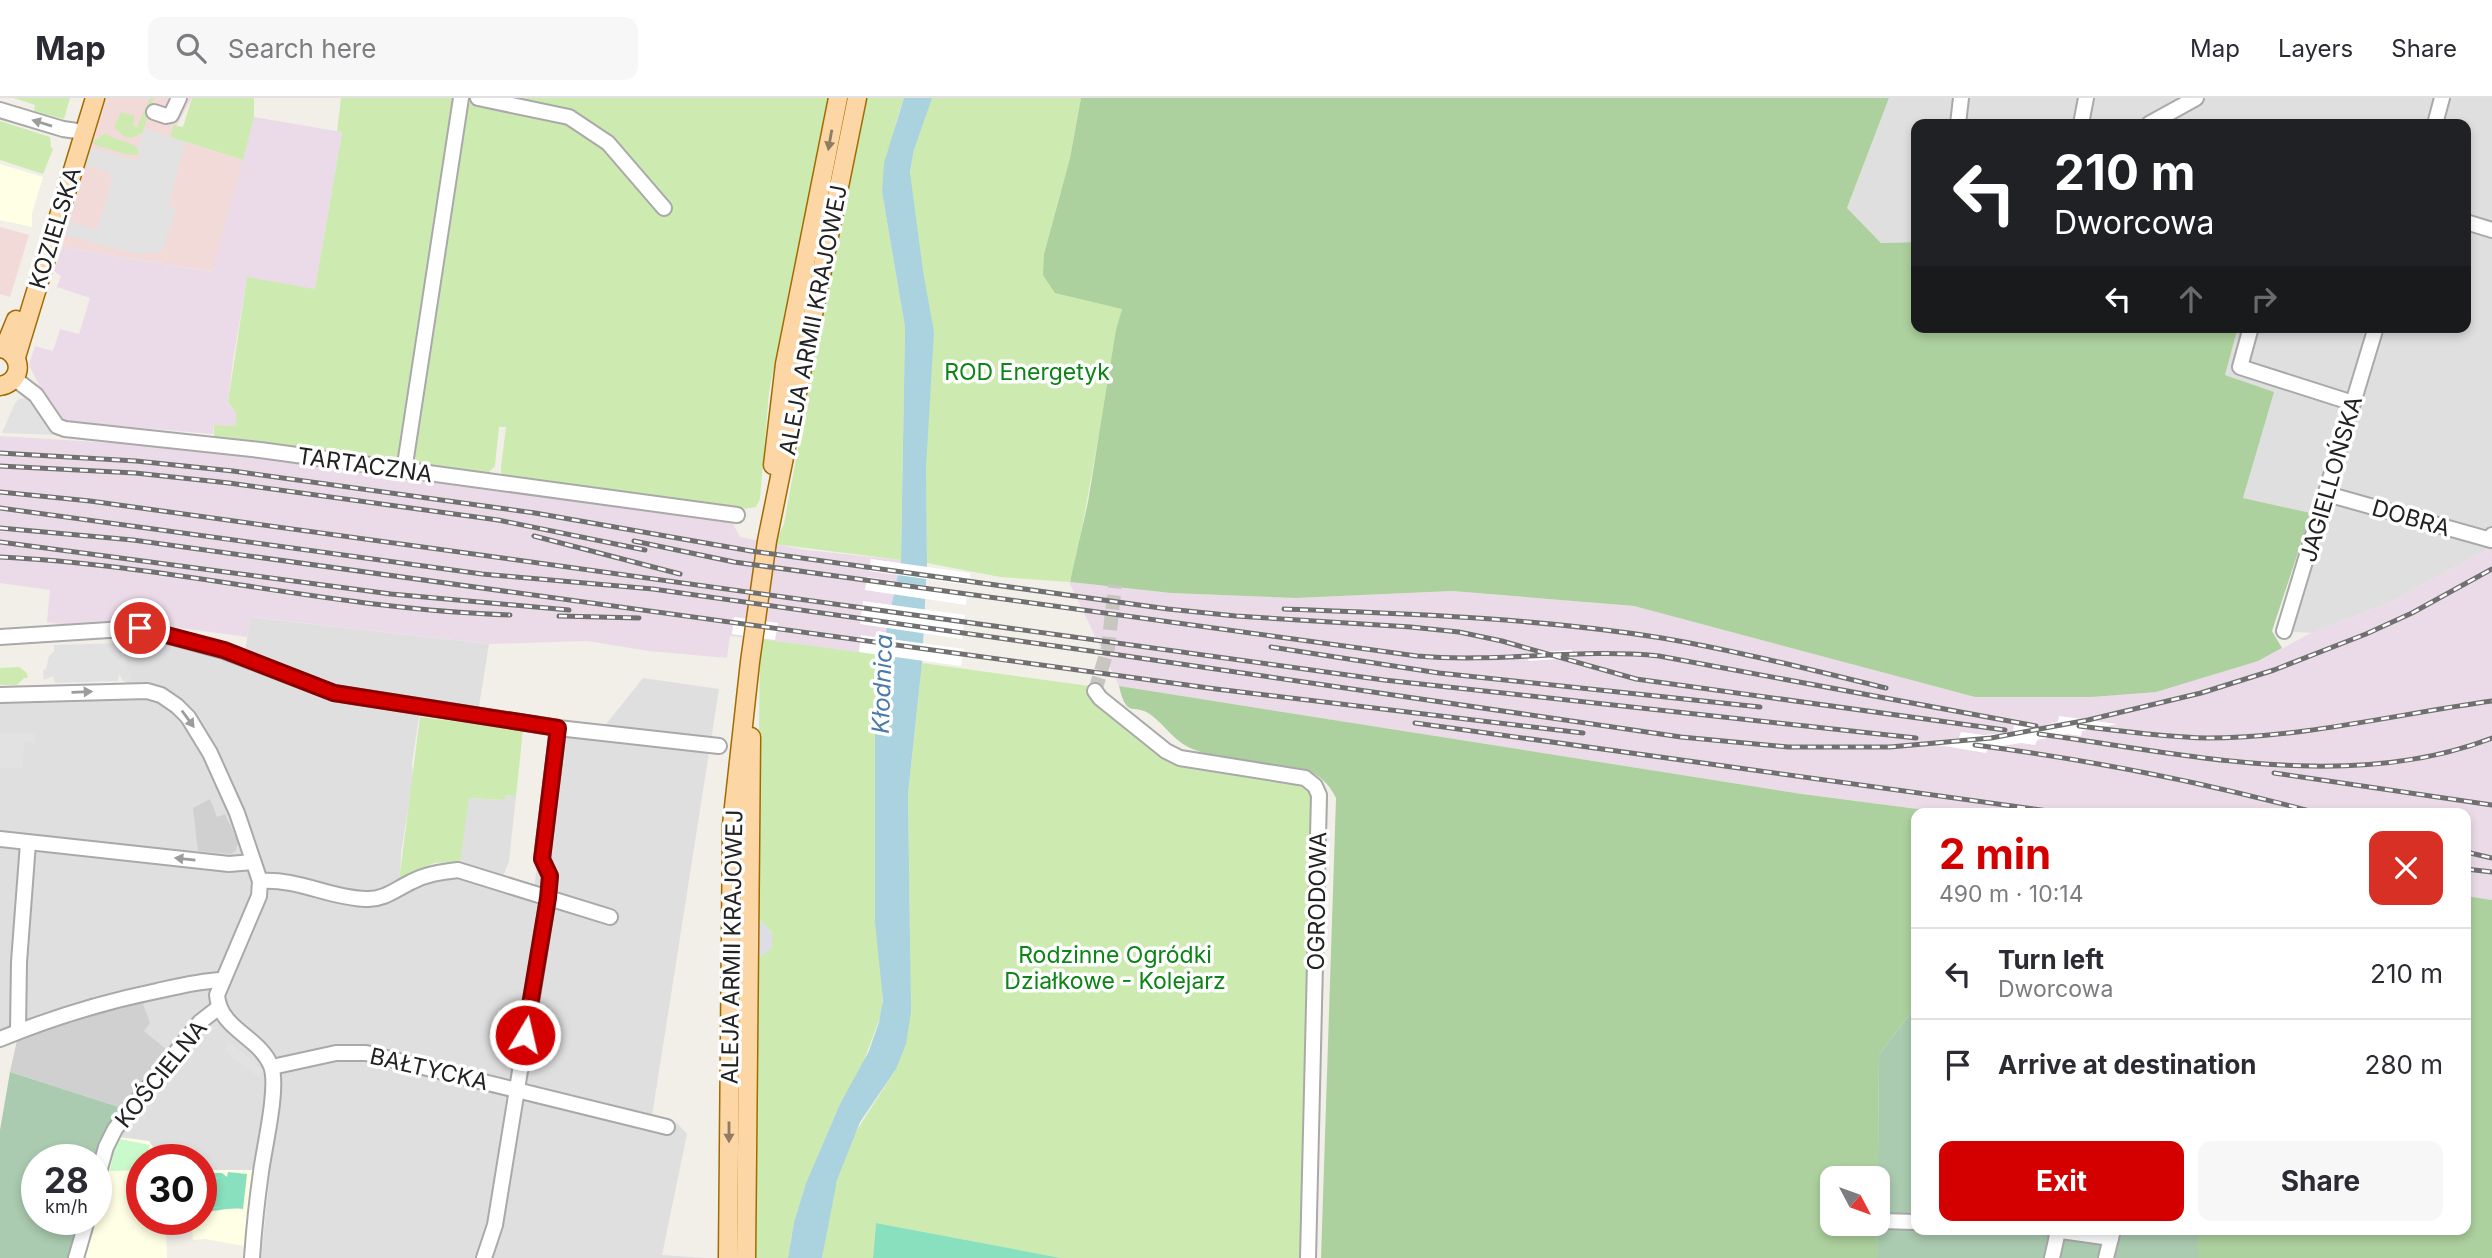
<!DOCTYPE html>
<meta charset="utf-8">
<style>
body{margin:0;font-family:Inter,sans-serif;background:#f7f7f7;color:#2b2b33;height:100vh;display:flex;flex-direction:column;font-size:26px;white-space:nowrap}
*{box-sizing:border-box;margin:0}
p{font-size:23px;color:#7c7c81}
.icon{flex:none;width:38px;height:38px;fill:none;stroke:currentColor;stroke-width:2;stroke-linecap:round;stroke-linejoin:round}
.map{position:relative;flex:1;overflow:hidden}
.panel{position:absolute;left:1911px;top:710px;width:560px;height:427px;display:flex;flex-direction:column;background:#fff;border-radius:14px;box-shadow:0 4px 10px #0003}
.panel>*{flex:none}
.hud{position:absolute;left:1911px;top:21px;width:560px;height:214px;border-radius:14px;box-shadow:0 4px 10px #0003;background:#202124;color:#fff;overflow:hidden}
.needle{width:46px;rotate:131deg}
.controls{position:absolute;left:1820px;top:1068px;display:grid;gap:14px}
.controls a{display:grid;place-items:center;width:70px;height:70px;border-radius:14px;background:#fff;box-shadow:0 4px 10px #0003;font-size:35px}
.speed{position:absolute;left:21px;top:1046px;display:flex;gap:14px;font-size:35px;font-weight:700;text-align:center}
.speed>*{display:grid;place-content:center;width:91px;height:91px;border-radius:50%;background:#fff;box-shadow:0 4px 10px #0003;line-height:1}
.speed small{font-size:18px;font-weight:400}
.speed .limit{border:10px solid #d22;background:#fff;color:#111}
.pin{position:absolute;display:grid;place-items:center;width:60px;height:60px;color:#fff;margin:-30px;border:4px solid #fff;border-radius:50%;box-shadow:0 2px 7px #0007}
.me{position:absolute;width:77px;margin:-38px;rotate:9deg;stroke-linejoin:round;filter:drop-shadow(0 0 5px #0008)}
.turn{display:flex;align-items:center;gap:24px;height:147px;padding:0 28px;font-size:32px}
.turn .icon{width:91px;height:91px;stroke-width:2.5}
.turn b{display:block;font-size:49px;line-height:60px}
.lanes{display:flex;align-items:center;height:66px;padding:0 28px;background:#0003;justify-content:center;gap:35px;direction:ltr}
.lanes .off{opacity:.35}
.round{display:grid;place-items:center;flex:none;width:74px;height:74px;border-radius:14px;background:#f7f7f7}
.headline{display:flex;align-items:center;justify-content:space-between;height:119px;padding:0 28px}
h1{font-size:42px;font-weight:700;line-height:52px;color:#d40000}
.action{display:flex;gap:14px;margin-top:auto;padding:14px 28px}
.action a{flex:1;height:80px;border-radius:14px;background:#d40000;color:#fff;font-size:28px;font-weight:700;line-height:80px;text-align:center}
.action a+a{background:#f7f7f7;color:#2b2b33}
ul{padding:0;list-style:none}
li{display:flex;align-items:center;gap:21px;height:91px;padding:0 28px;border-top:2px solid #e1e1e2}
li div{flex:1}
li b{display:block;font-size:26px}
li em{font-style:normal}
header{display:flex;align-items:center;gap:42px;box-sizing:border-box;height:98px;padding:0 35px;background:#fff;border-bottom:2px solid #e1e1e2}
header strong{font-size:33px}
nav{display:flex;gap:38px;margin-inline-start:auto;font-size:24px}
.search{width:490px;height:63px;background:#f7f7f7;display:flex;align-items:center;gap:18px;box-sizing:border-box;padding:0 24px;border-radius:14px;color:#7c7c81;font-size:26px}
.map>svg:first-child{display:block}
.residential{fill:#e0dfdf}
.commercial{fill:#f2dad9}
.industrial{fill:#ebdbe8}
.education{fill:#ffffe5}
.religious{fill:#d0d0d0}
.grass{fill:#cdebb0}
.forest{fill:#add19e}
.cemetery{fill:#aacbaf}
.park{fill:#c8facc}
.pitch{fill:#88e0be}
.parking{fill:#e2e2e2}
.plaza{fill:#dddde8}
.water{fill:#aad3df}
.pier{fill:#fff}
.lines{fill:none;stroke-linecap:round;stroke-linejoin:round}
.minor-tunnel{stroke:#c8c6c1;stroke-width:14;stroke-dasharray:14 7;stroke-linecap:butt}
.minor-casing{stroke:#a9a9a9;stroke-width:18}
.major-casing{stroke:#a06b00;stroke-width:21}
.minor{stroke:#fff;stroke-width:14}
.major{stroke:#fcd6a4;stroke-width:18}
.rail-casing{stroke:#707070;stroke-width:5}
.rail{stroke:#fff;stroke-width:2.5;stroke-dasharray:8;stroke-linecap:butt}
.oneway{fill:#9c9c9c}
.oneway2{fill:#8f7c63}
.route-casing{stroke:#8a0000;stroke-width:18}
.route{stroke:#d40000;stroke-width:12}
.labels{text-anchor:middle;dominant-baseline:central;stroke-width:7;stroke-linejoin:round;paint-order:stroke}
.street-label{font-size:23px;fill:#222;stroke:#fff}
.park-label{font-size:23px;fill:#0c8416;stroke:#fff}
.water-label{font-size:24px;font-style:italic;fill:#4a7aab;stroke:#fff}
</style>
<header>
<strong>Map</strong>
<div class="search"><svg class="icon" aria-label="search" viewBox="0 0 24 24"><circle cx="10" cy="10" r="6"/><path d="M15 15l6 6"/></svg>Search here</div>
<nav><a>Map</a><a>Layers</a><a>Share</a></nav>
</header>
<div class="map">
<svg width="2492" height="1160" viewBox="0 0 2492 1160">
<rect width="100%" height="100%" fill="#f2efe9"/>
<g class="residential">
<polygon points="1889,0 2492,0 2492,449 2391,504 2311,535 2284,533 2311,415 2243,400 2273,294 2225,277 2238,229 2466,229 2466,26 1916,26 1916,144 1881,145 1847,110"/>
<polygon points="250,519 489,546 478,614 421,606 412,665 413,680 401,755 400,783 426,768 450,764 469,700 503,702 504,697 516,698 509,763 502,781 534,791 556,626 603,630 643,580 719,591 652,1018 678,1026 687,1036 662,1157 706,1160 261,1160 270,1075 201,1072 201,1062 150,1062 153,1049 118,1039 133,1019 122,1010 167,952 64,924 0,948 0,599 126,597 122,534 245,555"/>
</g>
<g class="commercial">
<polygon points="105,0 192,0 170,39 243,62 213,174 62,149"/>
<polygon points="0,129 29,137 10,199 0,196"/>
</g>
<g class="industrial">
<polygon points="254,19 342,34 315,192 247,180 233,262 228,304 236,315 236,329 214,327 213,336 62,323 42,293 29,267 35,248 53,253 60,231 79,236 90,200 57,189 61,178 54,173 62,149 212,174"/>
<polygon points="0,338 177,349 295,362 732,424 740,439 806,452 901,462 881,557 730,538 727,560 649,553 587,543 489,546 251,519 247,539 159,527 95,531 47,524 50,492 0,485"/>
<polygon points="2492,449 2492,802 2466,798 2466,716 1956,716 1802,696 1119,588 1069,484 1171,495 1296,500 1452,493 1634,508 1975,599 2258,563 2311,535 2391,504"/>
</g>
<g class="education">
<polygon points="0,66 43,79 32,115 32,129 0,122"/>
<polygon points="118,1039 149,1043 153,1049 150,1062 142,1062 142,1122 201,1122 201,1072 253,1072 244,1148 205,1141 193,1142 192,1131 166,1131 167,1160 83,1160 93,1122 96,1122 96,1111"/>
</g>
<g class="religious">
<polygon points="210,701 217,719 225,716 238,744 236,752 231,756 198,753 193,710"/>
<polygon points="142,903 150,925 144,933 167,952 122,1010 10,974 17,942 64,924"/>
</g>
<g class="grass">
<polygon points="14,0 70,0 64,21 34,13 35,7"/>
<polygon points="150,0 154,0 142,35 132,40 125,39 114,29 121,14 135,18 133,28 137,29"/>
<polygon points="192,0 254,0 254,19 243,62 170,39 174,27 183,29"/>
<polygon points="341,0 828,0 769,294 760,401 756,409 743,411 506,381 501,375 501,369 506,329 499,329 495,368 486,377 214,339 214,327 236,328 236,315 228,304 247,179 315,191 342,34 337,33"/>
<polygon points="862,0 904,0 897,21 882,94 905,229 901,462 774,446 784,426"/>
<polygon points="931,0 1081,0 1070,60 1044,156 1044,177 1055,194 1122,210 1074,474 1069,484 1000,479 927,465 925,313 907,93 914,52"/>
<polygon points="0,23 50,39 51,49 53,51 43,76 0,62"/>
<path d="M106,35C116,45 135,41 140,56L128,57L96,47L92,44Z"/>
<polygon points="760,541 881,557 875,626 875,825 883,887 882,914 862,968 840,1006 806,1085 794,1124 788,1160 755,1160 757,861 772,849 772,835 757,819"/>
<polygon points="922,565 1104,590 1106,601 1180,662 1262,674 1322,691 1328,704 1319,894 1312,1160 1061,1160 876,1125 873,1160 822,1160 830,1107 837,1082 853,1038 896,971 910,846 908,696"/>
<polygon points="19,569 26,574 28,580 24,580 17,587 0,587 0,570"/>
<polygon points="420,619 523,632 516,698 505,697 504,702 469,700 460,764 434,765 399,783"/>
</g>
<g class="forest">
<polygon points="1081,0 1889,0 1847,110 1881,145 1916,144 1916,229 2238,229 2225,277 2274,294 2243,400 2311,415 2272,533 2282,550 2258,563 2156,594 2091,599 1975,599 1634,508 1452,493 1296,500 1171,495 1070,484 1088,404 1116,232 1122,211 1055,195 1043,177 1044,156 1070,60"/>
<path d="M1119,588L1802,696L1956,716H1916V908L1879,957L1878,1090V1080H1832V1125H1877V1160H1321L1336,700C1328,684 1319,677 1303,671C1271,666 1209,663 1183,646C1171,638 1162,625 1151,617C1135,604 1127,623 1119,588Z"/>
<polygon points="2466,798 2492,802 2492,1160 2198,1160 2198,1132 2466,1132"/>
</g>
<g class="cemetery">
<polygon points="1916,908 1916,1132 2198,1132 2198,1160 1877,1160 1879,957"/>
<polygon points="10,974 122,1010 102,1038 96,1062 37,1062 37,1122 79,1122 69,1160 0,1160 0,1032"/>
</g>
<polygon class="park" points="120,1041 150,1047 145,1062 142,1062 142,1072 110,1073 114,1051"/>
<g class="pitch">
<path d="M228,1074L247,1076L243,1111C228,1109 216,1114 201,1114V1110L220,1109H201V1081L220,1080L201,1079V1075H222L227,1079Z"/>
<polygon points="876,1125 1061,1160 873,1160"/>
</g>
<g class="parking">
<polygon points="144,30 185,45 168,108 176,111 162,154 138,156 65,137 69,122 94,132 98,129 112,82 108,74 85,67 90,52 93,50 132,62 140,61 138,50"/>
<polygon points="25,300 37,309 56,337 2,335 14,307 19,301"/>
<polygon points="122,545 122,554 126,562 131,583 123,583 119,576 118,583 55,585 53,578 44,582 43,573 46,571 49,558 54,554 54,547"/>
<polygon points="0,635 34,635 34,644 24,644 23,670 0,670"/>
<polygon points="229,944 265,973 259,980 224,952"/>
</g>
<polygon class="plaza" points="757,819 772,835 772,850 757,861"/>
<polygon class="water" points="904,0 932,0 914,52 910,74 923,173 934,234 926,369 927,465 922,565 908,696 911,914 906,946 896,971 860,1024 837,1082 822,1160 788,1160 794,1124 806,1085 840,1006 869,953 879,924 883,902 875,825 875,626 881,557 901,462 905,229 882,94 884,65"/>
<g class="pier">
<polygon points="871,461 970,475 969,487 869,473"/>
<polygon points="867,479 967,494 966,507 865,492"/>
<polygon points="863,503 965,517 962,541 860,526"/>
<polygon points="734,519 778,525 775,542 732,536"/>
<polygon points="861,537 964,551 961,568 859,554"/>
<polygon points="1572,552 1572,560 1528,563 1528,555"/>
<polygon points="2059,618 2117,626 2082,633 2081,638 2068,636 2037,642 2035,647 2021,645 1988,650 1986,655 1921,644 1959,640 1961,634 1984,637 2013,634 2014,627 2033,630 2058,624"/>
</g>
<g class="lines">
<polyline class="minor-tunnel" points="1095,593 1108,550 1115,487"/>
<defs>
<g id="minor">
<polyline points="478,0 569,19 608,45 664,110"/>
<polyline points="0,12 63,31 84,34"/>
<polyline points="154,14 166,18 171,17 179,0"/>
<polyline points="1958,26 1961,0"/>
<polyline points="2081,26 2086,0"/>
<polyline points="2149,26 2196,0"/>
<polyline points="2435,26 2442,0"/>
<polyline points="2466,124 2492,132"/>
<polyline points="2251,229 2240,269 2353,305"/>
<polyline points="15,281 36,297 57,328 65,331 260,352 737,417"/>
<polyline points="404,373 461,0"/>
<polyline points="2327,396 2491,442 2492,437"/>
<polyline points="2284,533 2376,229"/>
<polyline points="0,539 140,530 224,553 334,595 558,630 719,648"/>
<polyline points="1095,593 1100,600 1166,653 1180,660 1305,680 1315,688 1319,697 1308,1160"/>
<path d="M0,597L147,593L161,597L177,608L188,619L210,655L237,715L260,783L259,798L217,897C220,932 259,938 271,968C279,989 264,1050 261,1074C257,1102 254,1131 252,1160"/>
<polyline points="0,741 229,766 253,764"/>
<path d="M260,783C297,780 330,800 366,801C384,802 396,791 411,784C426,776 441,774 458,772L610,819"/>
<polyline points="18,933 19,864 28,745"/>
<path d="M0,941C51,920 103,904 157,893C179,888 199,883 222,882"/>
<polyline points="272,969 336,955 366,955 667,1029"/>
<polyline points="96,1085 106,1049 115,1031 200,924 218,910"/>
<polyline points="1880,1123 1916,1124"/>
<polyline points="2054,1132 2111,1140"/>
<polyline points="76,1160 87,1122"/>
<polyline points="484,1160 495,1127 548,800 550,778 542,761 558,630"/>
<polyline points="2052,1160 2058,1133"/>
<polyline points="2106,1160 2113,1132"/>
</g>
<g id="major">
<polyline points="4,251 16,222"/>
<polyline points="16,259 95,0"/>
<path d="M0,288C18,285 24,266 10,254"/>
<polyline points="773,367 785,266 838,0"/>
<polyline points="728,1160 732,727 750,564 767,443 857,0"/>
<polyline points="746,1160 751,639"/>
</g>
</defs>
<use href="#minor" class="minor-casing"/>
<use href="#major" class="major-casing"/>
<use href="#minor" class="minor"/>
<use href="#major" class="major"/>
<defs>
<g id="rail">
<polyline points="0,355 136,363 233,373 535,415 751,453 1168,511 1236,518 1411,529 1459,534 1502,543 1636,581 2005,632"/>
<polyline points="0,368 135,375 229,385 498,422 645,452"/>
<polyline points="0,394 90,403 1384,582 1916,640"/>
<polyline points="0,410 482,476 653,491 1119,557 1681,639 1788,649 1890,649 1991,640 2088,622 2201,595 2274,572 2366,536 2412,515 2492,471"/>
<polyline points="0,430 133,442 1216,591 1583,635"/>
<polyline points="534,438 680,476"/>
<path d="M634,443L734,464L1417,558C1498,565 1578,550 1659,558L2036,628"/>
<polyline points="0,444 391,496 569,512"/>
<path d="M0,459C171,467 338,512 510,517"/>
<path d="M1284,511C1411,516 1537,520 1662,540C1738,553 1812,572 1886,590"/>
<polyline points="559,518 639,520"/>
<polyline points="1271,549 1439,575 1760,609"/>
<polyline points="1415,625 2070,716"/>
<path d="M2079,628C2121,633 2163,639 2206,640C2302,640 2397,616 2492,603"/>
<path d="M2039,636C2185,656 2350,695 2492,640"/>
<path d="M1975,647C2092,662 2207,685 2321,716"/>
<polyline points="2274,675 2492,707"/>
<polyline points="2466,754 2492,760"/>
<polyline points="2466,771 2492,774"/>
</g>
</defs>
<use href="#rail" class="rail-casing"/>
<use href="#rail" class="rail"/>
</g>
<defs><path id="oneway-solid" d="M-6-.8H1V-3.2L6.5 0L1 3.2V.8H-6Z" transform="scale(1.75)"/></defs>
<g class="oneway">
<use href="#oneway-solid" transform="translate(42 25) rotate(-163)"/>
<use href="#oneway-solid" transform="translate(82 594) rotate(-2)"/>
<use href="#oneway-solid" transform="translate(188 621) rotate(54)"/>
<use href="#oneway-solid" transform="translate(185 761) rotate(-174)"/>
</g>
<g class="oneway2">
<use href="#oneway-solid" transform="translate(830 42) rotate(100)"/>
<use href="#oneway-solid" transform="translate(729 1034) rotate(90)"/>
</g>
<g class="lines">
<defs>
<polyline id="route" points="140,530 224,552 334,595 558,630 542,761 550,778 548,800 525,937"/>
</defs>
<use href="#route" class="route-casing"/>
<use href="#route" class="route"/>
</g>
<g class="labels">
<g class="street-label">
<text transform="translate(55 130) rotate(-73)">KOZIELSKA</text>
<text transform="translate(813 222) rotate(-79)">ALEJA ARMII KRAJOWEJ</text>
<text transform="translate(365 367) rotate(8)">TARTACZNA</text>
<text transform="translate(2331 381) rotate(-74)">JAGIELLOŃSKA</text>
<text transform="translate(2411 420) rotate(16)">DOBRA</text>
<text transform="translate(1317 803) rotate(-89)">OGRODOWA</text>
<text transform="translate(732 849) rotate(-89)">ALEJA ARMII KRAJOWEJ</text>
<text transform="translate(429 971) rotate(13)">BAŁTYCKA</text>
<text transform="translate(161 976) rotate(-51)">KOŚCIELNA</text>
</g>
<g class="park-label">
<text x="1027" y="274">ROD Energetyk</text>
<text x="1115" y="857">Rodzinne Ogródki<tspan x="1115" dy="26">Działkowe - Kolejarz</tspan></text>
</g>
<g class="water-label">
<text transform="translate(882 586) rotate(-88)">Kłodnica</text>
</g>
</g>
</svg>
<div class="controls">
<a><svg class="needle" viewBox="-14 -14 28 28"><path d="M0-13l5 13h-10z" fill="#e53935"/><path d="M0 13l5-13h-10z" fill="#7c7c81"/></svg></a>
</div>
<div class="speed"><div>28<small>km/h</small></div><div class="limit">30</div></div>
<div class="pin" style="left:140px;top:530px;background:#d93025"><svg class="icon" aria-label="arrive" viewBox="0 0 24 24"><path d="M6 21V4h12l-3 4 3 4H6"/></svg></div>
<svg class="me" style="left:525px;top:937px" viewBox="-20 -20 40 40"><circle r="17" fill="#d40000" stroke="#fff" stroke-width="3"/><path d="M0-11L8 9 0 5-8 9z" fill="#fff"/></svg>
<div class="hud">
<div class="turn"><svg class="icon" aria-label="left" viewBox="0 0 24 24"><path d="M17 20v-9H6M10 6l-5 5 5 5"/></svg><div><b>210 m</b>Dworcowa</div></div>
<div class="lanes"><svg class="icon" aria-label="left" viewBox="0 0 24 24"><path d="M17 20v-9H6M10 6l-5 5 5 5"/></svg><svg class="icon off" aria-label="ahead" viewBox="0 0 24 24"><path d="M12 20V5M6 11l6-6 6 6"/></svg><svg class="icon off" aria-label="right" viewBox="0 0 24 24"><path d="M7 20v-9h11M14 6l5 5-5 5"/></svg></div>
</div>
<section class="panel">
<div class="headline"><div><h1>2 min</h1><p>490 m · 10:14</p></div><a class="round" style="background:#d93025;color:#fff"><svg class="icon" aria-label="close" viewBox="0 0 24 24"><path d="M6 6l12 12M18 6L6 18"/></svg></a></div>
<ul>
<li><svg class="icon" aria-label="left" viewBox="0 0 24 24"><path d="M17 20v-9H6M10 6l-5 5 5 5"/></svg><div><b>Turn left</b><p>Dworcowa</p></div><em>210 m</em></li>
<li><svg class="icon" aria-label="arrive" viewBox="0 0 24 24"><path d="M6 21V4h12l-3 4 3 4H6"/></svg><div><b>Arrive at destination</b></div><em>280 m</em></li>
</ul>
<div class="action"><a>Exit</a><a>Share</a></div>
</section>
</div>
